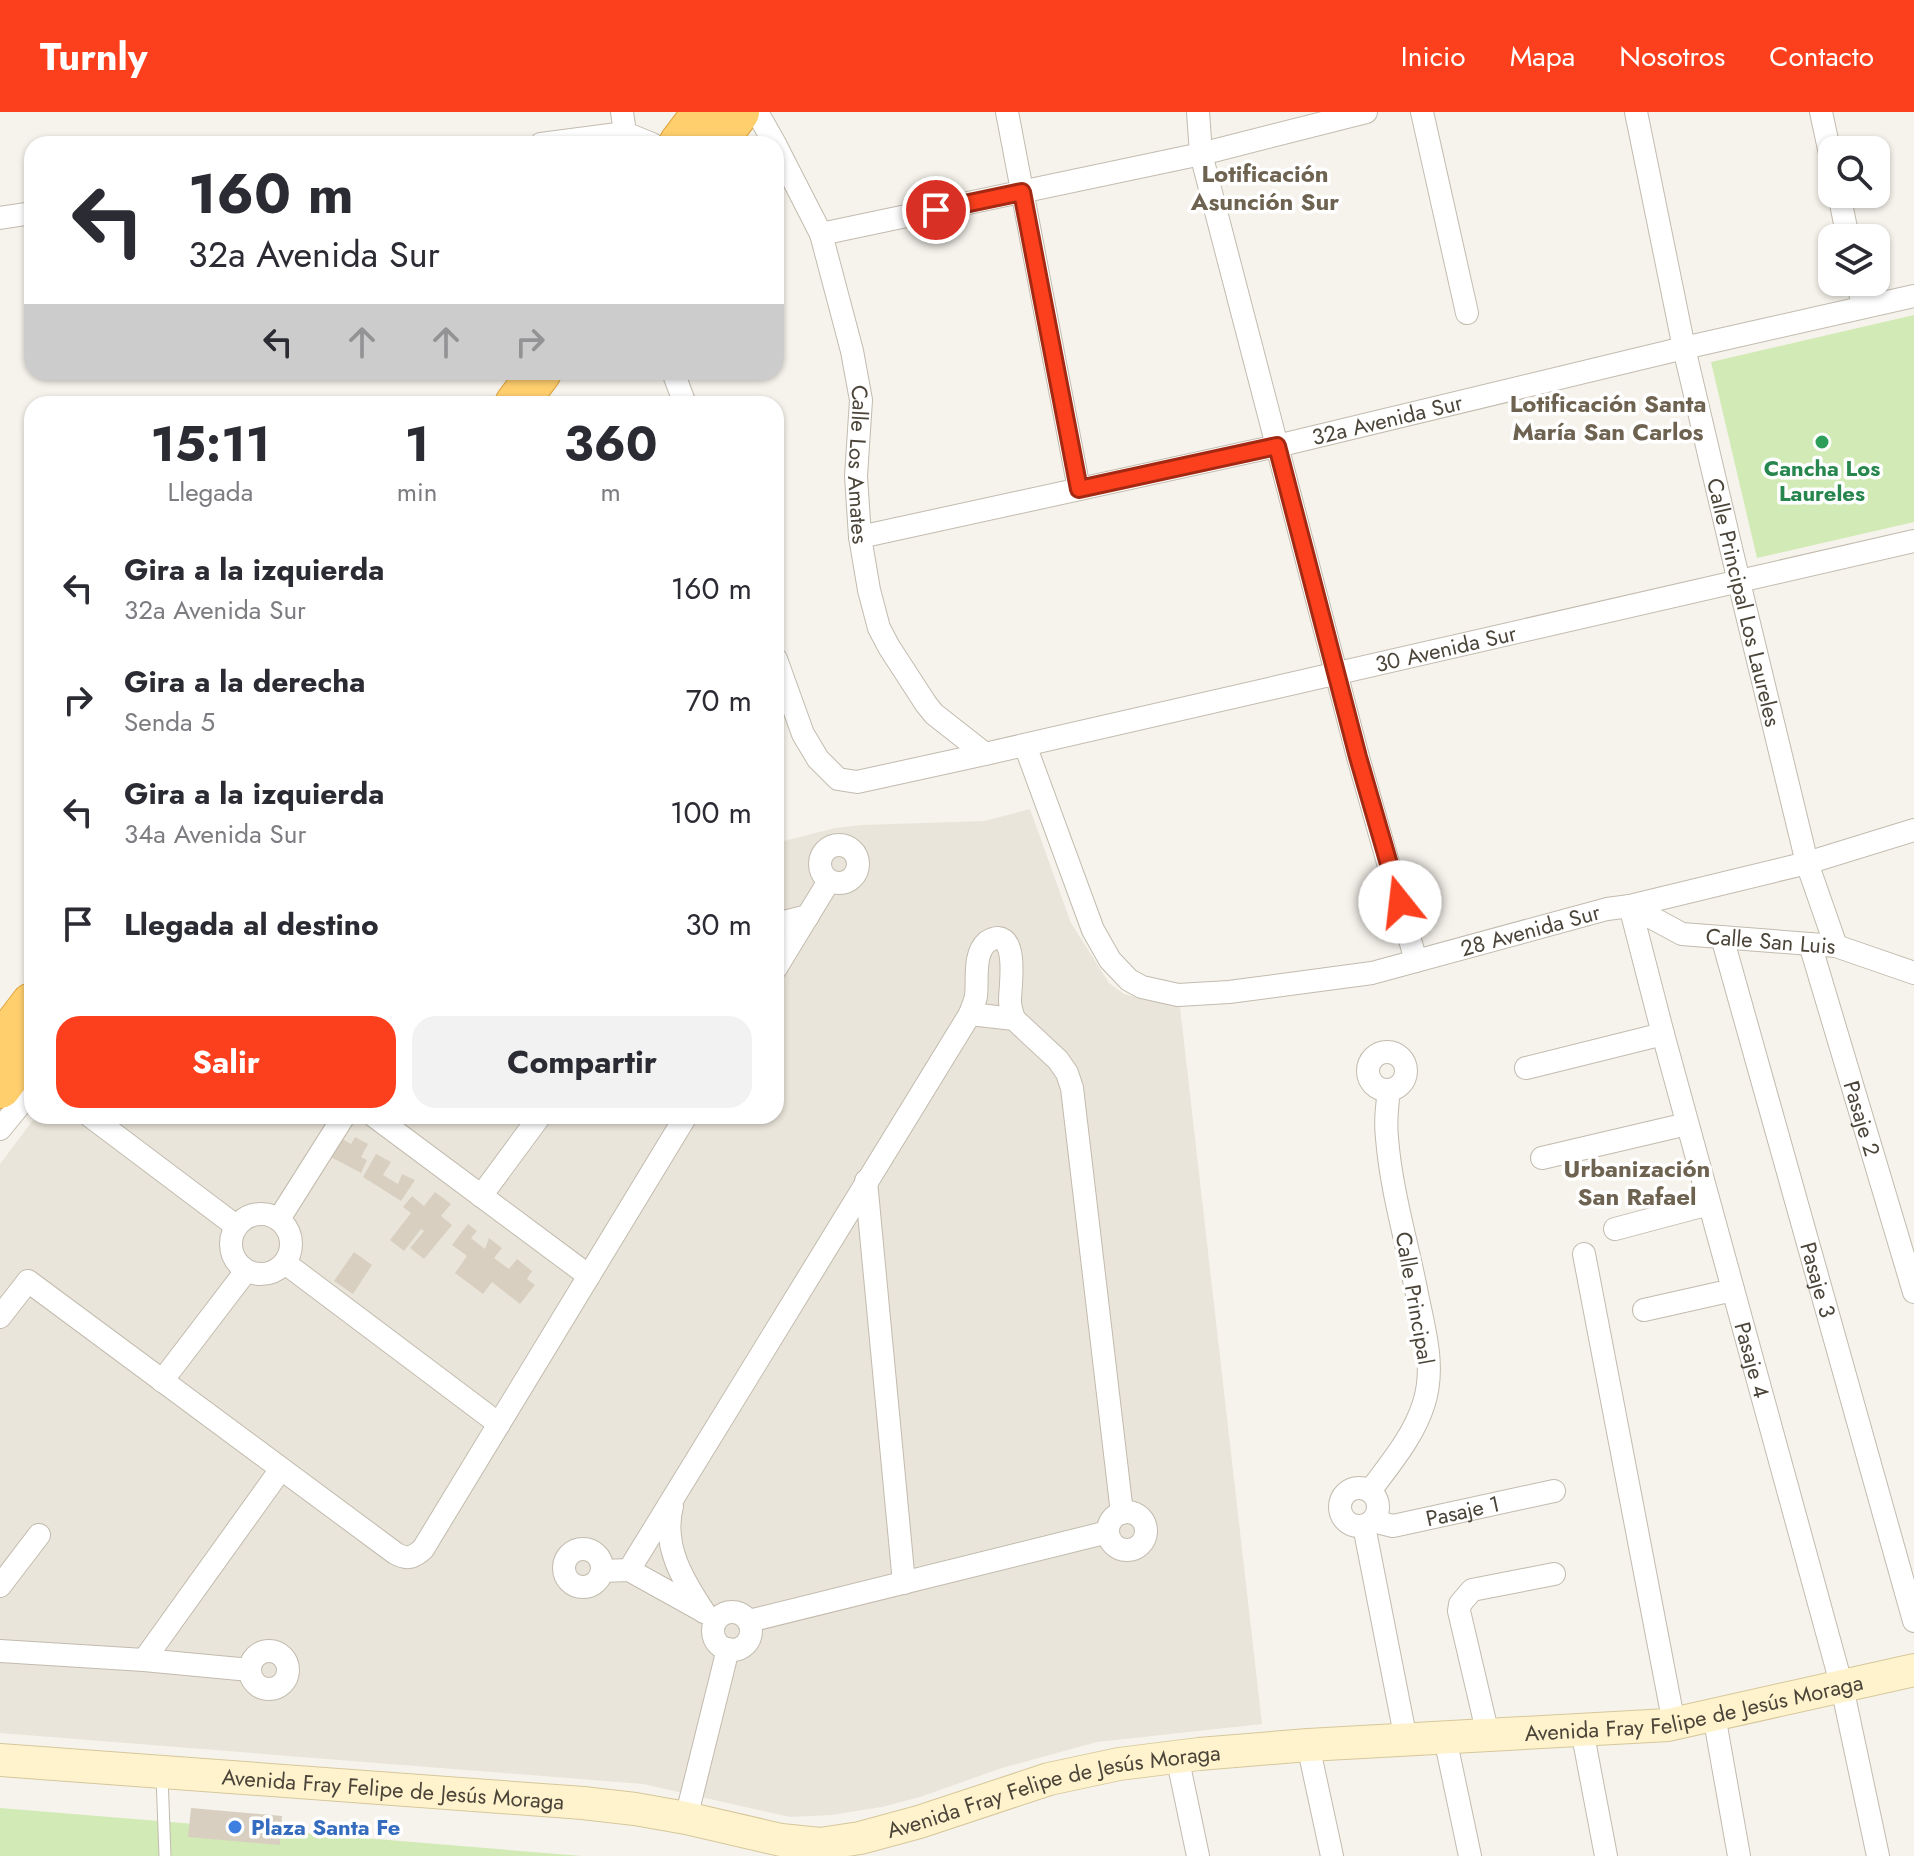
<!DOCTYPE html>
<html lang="es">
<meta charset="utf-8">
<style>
body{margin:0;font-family:Jost,sans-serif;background:#f2f2f3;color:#2b2b33;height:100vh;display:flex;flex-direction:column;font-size:30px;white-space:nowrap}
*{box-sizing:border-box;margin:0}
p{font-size:26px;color:#7c7c81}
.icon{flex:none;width:44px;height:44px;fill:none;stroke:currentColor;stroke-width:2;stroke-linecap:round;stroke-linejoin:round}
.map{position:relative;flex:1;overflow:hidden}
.sheet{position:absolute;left:24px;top:284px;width:760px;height:728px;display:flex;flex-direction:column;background:#fff;border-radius:24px;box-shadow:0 2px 6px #0004}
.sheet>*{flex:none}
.guide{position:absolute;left:24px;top:24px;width:760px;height:244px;border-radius:24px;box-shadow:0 2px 6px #0004;background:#fff;color:#2b2b33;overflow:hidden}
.buttons{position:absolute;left:1818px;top:24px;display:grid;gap:16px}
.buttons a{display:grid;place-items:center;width:72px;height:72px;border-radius:16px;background:#fff;box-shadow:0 2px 6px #0004;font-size:40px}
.pin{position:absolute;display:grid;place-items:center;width:68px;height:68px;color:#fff;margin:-34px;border:4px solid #fff;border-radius:50%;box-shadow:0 2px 8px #0007}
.me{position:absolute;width:88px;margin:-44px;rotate:344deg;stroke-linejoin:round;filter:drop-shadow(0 0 6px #0008)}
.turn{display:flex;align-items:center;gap:28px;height:168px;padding:0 32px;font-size:36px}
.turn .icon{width:104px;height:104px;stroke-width:2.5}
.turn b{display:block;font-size:56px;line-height:68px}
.lanes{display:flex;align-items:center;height:76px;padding:0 32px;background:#0003;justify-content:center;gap:40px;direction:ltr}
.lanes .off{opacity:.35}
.eta{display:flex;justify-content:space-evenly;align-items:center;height:136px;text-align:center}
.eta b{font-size:48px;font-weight:700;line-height:56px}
.button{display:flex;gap:16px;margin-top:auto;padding:16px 32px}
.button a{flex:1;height:92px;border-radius:24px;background:#fc3f1d;color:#fff;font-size:32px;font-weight:700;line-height:92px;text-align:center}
.button a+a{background:#f2f2f3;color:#2b2b33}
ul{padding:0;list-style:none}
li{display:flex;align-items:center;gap:24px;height:112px;padding:0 32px}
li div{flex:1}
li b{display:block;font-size:30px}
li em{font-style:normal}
header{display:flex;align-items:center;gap:48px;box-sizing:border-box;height:112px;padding:0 40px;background:#fc3f1d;color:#fff}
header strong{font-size:38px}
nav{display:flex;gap:44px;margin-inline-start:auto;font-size:28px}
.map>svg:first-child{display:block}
.residential{fill:#eae5da}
.green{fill:#d2eab5}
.building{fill:#d8cfc1}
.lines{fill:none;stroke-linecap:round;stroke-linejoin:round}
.lane-casing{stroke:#c2bbae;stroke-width:13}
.street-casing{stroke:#c2bbae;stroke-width:24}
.secondary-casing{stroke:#d6c79b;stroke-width:34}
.highway-casing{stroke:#e0a43c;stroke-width:44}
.lane{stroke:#fff;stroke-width:11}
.street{stroke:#fff;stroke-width:22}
.secondary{stroke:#fff3cd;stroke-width:32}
.highway{stroke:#ffcf6e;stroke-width:42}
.route-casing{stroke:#a42913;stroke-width:20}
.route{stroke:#fc3f1d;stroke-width:14}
.leisure-dot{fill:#2e9e5b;stroke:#fff;stroke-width:3}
.shop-dot{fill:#3f7fe0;stroke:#fff;stroke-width:3}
.labels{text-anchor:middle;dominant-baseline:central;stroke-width:7;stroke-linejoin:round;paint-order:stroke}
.street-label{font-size:22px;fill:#4b4439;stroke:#fff}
.leisure-label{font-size:22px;font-weight:bold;fill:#27864d;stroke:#fff}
.shop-label{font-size:22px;font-weight:bold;fill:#366cbe;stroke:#fff;text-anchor:start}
.neighbourhood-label{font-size:24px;font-weight:bold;fill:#6e6250;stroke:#fff}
</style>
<header>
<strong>Turnly</strong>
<nav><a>Inicio</a><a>Mapa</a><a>Nosotros</a><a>Contacto</a></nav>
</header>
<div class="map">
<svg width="1914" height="1744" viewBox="0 0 1914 1744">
<rect width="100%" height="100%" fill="#f6f3ec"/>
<polygon class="residential" points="1030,697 1071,811 1109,871 1124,882 1180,895 1262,1612 1097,1630 1002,1656 920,1685 882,1695 831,1703 790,1705 643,1672 0,1621 0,1052 36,1004 776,1004 776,731 835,716 862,713 984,709"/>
<g class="green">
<polygon points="1914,203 1914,410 1757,446 1711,250"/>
<polygon points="0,1696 582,1744 0,1744"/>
</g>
<g class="building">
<polygon points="339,1025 351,1032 355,1025 368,1032 361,1045 367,1048 361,1061 329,1044"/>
<polygon points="376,1042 391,1050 383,1063 398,1072 402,1062 415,1068 401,1089 363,1065"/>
<polygon points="435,1080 451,1092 441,1104 452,1113 424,1147 410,1136 424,1119 421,1117 404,1139 390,1128 411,1101 403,1095 412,1084 424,1094"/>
<polygon points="468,1112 477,1119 471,1126 485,1137 489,1126 502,1136 494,1146 509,1157 517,1147 532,1159 527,1167 535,1173 520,1192 492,1170 483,1182 455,1161 467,1144 452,1133"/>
<polygon points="354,1140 372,1153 353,1182 334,1169"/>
<polygon points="191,1696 282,1704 280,1733 188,1725"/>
</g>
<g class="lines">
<defs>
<polyline id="lane" points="162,1664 165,1744"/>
<g id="street">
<polyline points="622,0 625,21"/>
<polyline points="757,0 775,32"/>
<polyline points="1007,0 1079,377"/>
<polyline points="1198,0 1201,42 1358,645 1416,849"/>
<polyline points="1422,0 1467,201"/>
<path id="s1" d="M1636,0L1684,236L1739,470L1807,751L1836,834"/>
<polyline points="1821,0 1832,51"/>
<polyline points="541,32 625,21 652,32"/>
<path id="s2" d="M776,34L821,122L852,239L861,288L856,364L860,425L869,478L879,516L889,535L926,592L934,602L985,642"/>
<polyline points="1839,82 1848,126"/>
<polyline points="0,106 32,101"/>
<polyline points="821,122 1201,42 1366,0"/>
<polyline points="1858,170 1863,195"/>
<polyline points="673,260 685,292"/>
<path id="s3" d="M860,425L1277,334L1684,236L1914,184"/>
<path id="s4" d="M776,547L803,622L818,647L838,667L857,670L985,642L1914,429"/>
<path id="s5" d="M1025,633L1093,818L1110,848L1129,868L1142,875L1178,883L1229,880L1372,861L1607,797L1630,794L1807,751L1914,718"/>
<circle cx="839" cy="752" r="19"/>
<path id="s6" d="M1630,794L1663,922L1842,1575L1878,1744"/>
<path id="s7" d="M1630,794L1682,822L1836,834L1914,861"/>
<polyline points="776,812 808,804"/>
<path id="s8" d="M1722,825L1914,1509"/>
<path id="s9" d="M1810,832L1914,1180"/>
<polyline points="776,856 829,769"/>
<path d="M970,902C972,896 975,890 976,884C978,868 973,842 987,830C990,828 994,826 998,826C1018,828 1010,875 1010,889C1010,895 1012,901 1014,907"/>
<circle cx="1387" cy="959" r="19"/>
<polyline points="1526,956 1663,922"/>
<polyline points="90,1004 236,1114"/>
<polyline points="374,1004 589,1164"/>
<polyline points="0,1017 32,978"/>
<polyline points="1542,1046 1687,1012"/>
<polyline points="866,1069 904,1471"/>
<polyline points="481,1084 540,1004"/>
<circle cx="261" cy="1132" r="30"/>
<polyline points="279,1107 344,1004"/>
<polyline points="1615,1117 1709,1092"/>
<polyline points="1584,1142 1674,1612"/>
<polyline points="285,1151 499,1312"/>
<polyline points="1644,1198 1733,1178"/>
<path d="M0,1205L28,1169L395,1441C407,1448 413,1446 423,1437L686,1004"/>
<polyline points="162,1269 246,1159"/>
<circle cx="1359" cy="1395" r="19"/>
<path d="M1370,1379C1390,1352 1414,1324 1424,1291C1436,1253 1423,1214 1416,1177C1406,1127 1391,1077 1387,1026C1385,1010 1387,994 1389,978"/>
<path d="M672,1394C662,1433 682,1467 704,1500"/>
<circle cx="1127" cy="1419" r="19"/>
<path id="s10" d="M1373,1409L1393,1414L1554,1379"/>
<polyline points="1364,1414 1406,1628"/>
<circle cx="583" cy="1456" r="19"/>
<polyline points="629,1458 970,902 1014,907 1058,948 1067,961 1072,976 1122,1401"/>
<polyline points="602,1459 629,1458 701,1498"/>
<polyline points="0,1474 39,1423"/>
<circle cx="732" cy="1519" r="19"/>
<polyline points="749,1509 1108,1420"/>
<circle cx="269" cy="1558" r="19"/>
<polyline points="0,1539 144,1548 250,1558"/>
<polyline points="144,1548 281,1357"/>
<polyline points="1714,1603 1739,1744"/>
<polyline points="1582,1618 1606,1744"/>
<polyline points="1488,1623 1459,1499 1460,1492 1472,1478 1554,1462"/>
<polyline points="1445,1626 1470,1744"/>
<polyline points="1308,1633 1332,1744"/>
<polyline points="1177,1644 1198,1744"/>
<polyline points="686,1706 728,1537"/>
</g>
<g id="secondary">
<path id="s11" d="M0,1648L583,1691L635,1697L686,1706L781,1728L820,1732L860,1726L919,1710L1049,1667L1119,1652L1199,1642L1308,1633L1668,1613L1914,1558"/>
</g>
<g id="highway">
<polyline points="680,32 704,0"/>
<polyline points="714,32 738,0"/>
<polyline points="516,292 540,260"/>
<polyline points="0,934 32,892"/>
<polyline points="0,975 32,932"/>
</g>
</defs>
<use href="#lane" class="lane-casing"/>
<use href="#street" class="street-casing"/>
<use href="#secondary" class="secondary-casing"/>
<use href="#highway" class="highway-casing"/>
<use href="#lane" class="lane"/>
<use href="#street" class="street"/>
<use href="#secondary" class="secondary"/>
<use href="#highway" class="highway"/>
</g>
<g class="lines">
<defs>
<polyline id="route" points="936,98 1022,80 1079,377 1277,334 1358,645 1400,790"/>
</defs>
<use href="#route" class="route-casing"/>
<use href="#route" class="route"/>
</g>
<circle class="leisure-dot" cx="1822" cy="330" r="8"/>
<circle class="shop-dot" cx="235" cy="1715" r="8"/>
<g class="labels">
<g class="street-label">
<text stroke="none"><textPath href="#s3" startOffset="540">32a Avenida Sur</textPath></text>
<text stroke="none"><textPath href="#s2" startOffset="334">Calle Los Amates</textPath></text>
<text stroke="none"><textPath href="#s1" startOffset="502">Calle Principal Los Laureles</textPath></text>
<text stroke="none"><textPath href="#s4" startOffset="760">30 Avenida Sur</textPath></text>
<text stroke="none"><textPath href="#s5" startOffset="670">28 Avenida Sur</textPath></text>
<text stroke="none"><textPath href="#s7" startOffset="148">Calle San Luis</textPath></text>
<text stroke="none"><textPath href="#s9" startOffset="182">Pasaje 2</textPath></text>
<text stroke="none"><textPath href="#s8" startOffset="356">Pasaje 3</textPath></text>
<text transform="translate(1415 1186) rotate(80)">Calle Principal</text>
<text stroke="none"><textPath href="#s6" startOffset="470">Pasaje 4</textPath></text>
<text stroke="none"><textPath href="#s10" startOffset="92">Pasaje 1</textPath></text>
<text stroke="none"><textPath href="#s11" startOffset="1714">Avenida Fray Felipe de Jesús Moraga</textPath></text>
<text stroke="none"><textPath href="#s11" startOffset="394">Avenida Fray Felipe de Jesús Moraga</textPath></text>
<text stroke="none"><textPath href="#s11" startOffset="1066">Avenida Fray Felipe de Jesús Moraga</textPath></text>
</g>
<g class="leisure-label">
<text x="1822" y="356">Cancha Los<tspan x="1822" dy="25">Laureles</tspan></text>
</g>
<g class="shop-label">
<text x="251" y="1715">Plaza Santa Fe</text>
</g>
<g class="neighbourhood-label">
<text x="1265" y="61">Lotificación<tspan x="1265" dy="28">Asunción Sur</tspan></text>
<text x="1608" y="291">Lotificación Santa<tspan x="1608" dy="28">María San Carlos</tspan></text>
<text x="1637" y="1056">Urbanización<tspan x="1637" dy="28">San Rafael</tspan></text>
</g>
</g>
</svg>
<div class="buttons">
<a><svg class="icon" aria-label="search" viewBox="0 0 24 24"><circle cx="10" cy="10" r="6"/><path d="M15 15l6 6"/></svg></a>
<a><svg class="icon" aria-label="layers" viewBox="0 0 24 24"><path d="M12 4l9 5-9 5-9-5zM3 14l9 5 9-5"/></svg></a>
</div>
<div class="pin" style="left:936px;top:98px;background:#d93025"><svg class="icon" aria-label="arrive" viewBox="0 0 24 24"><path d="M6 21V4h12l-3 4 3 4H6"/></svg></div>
<svg class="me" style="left:1400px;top:790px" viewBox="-20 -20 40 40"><circle r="19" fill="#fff"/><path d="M0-13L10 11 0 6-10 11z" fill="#fc3f1d"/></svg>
<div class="guide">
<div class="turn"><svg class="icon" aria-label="left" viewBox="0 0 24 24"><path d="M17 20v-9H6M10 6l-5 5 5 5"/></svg><div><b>160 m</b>32a Avenida Sur</div></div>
<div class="lanes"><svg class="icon" aria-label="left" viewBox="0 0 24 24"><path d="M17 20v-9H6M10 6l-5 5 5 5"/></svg><svg class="icon off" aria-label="ahead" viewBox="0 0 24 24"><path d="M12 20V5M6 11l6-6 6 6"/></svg><svg class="icon off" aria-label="ahead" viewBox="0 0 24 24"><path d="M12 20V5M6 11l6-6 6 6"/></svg><svg class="icon off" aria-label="right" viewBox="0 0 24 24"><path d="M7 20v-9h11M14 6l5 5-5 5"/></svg></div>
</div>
<section class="sheet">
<div class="eta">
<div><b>15:11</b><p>Llegada</p></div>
<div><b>1</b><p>min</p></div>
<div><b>360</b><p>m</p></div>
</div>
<ul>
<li><svg class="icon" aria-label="left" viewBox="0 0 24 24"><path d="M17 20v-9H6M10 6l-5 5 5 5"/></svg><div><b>Gira a la izquierda</b><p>32a Avenida Sur</p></div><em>160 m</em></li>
<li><svg class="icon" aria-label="right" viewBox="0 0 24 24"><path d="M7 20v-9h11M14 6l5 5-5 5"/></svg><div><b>Gira a la derecha</b><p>Senda 5</p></div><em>70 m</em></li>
<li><svg class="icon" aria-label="left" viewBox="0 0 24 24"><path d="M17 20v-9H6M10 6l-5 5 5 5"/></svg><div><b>Gira a la izquierda</b><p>34a Avenida Sur</p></div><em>100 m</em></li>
<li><svg class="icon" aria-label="arrive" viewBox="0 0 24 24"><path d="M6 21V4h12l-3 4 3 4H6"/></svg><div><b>Llegada al destino</b></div><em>30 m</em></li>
</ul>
<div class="button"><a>Salir</a><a>Compartir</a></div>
</section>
</div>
